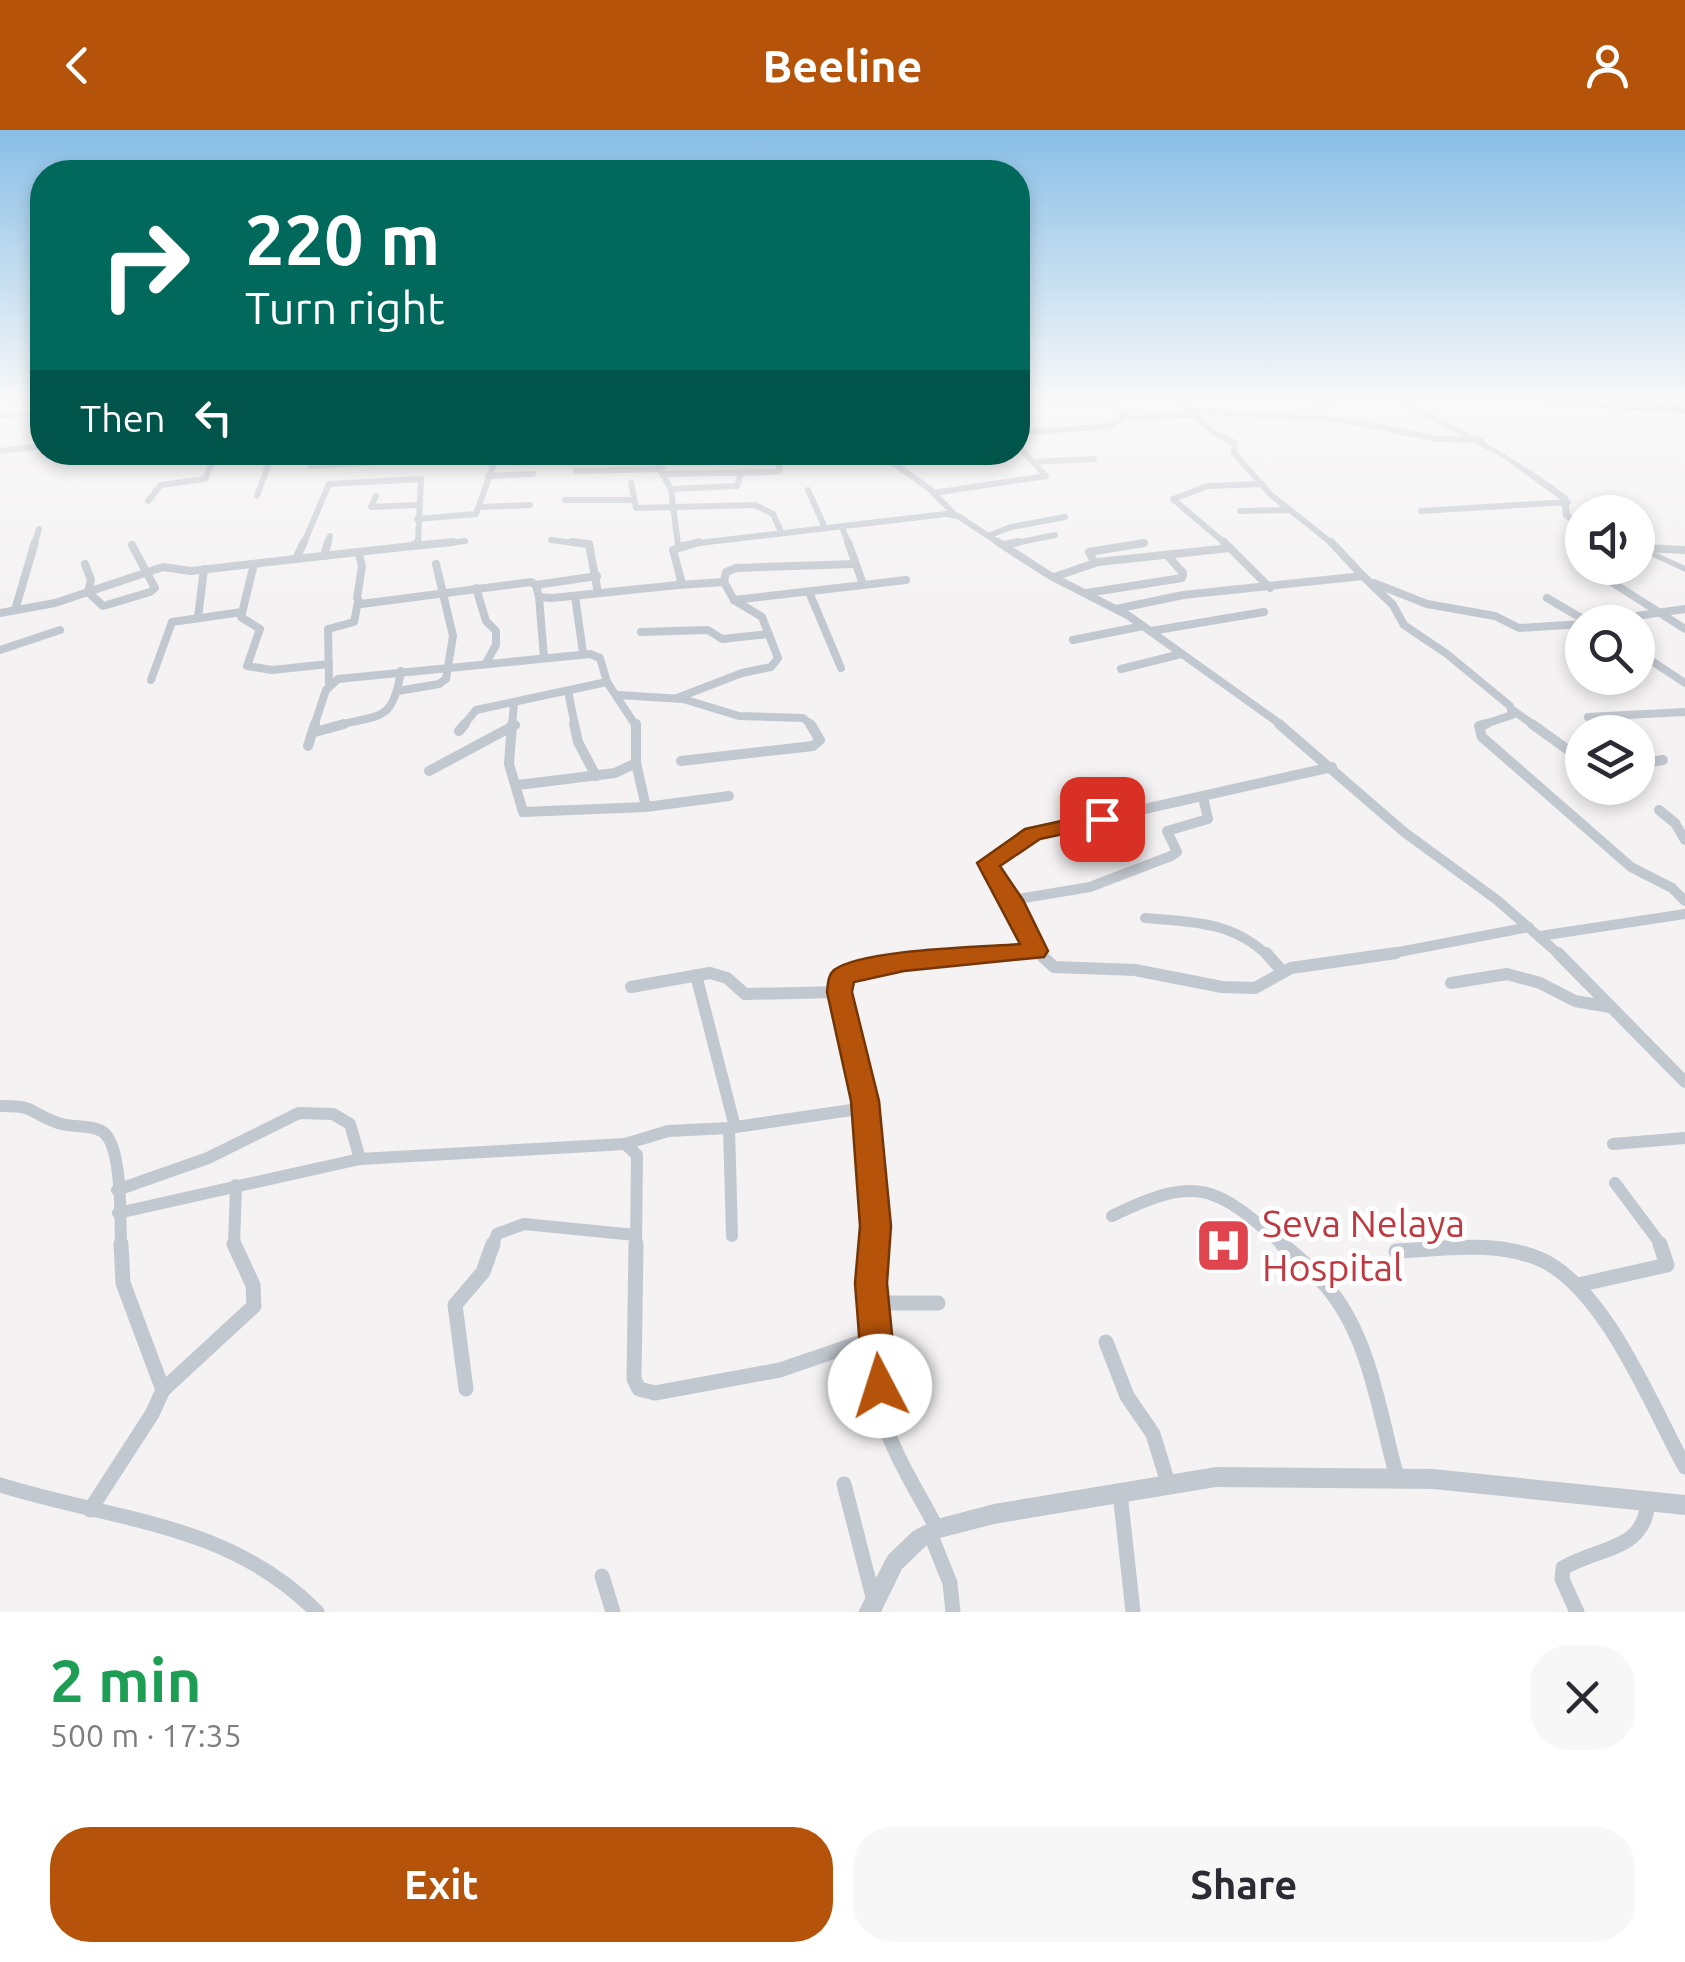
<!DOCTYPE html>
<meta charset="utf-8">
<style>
body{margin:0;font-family:Ubuntu,sans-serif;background:#f7f7f7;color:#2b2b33;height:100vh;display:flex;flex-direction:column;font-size:38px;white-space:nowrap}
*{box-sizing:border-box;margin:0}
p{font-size:32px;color:#7c7c81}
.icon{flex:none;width:55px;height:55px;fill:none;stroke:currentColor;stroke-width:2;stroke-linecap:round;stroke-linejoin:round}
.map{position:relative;height:1482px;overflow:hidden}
.side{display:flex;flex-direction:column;background:#fff;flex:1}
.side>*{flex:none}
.banner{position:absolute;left:30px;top:30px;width:1000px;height:305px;border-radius:40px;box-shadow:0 5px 15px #0003;background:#00695c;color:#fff;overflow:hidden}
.fabs{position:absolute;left:1565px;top:365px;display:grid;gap:20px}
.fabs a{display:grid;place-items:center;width:90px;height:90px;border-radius:50%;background:#fff;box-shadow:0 5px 15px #0003;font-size:50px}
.pin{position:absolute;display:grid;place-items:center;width:85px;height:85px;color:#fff;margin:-42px;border-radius:20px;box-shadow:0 5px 15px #0006}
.me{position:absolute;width:110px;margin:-55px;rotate:355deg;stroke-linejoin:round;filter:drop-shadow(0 0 8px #0008)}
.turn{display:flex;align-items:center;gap:35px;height:210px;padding:0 50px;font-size:45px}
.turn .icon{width:130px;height:130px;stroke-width:2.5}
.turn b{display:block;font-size:70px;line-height:85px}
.then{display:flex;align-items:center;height:95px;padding:0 50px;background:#0003;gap:20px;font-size:38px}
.round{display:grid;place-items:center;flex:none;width:105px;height:105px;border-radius:40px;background:#f7f7f7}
.summary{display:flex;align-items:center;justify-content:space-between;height:170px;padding:0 50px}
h1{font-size:60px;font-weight:600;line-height:75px;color:#1e9e55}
.action{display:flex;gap:20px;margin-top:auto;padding:20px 50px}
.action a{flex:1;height:115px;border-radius:40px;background:#b45309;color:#fff;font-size:40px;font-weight:600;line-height:115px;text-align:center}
.action a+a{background:#f7f7f7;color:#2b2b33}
header{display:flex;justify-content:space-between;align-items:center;height:130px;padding:0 50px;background:#b45309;color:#fff;font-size:45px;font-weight:600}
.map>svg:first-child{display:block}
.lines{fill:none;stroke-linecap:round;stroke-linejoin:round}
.trunk-casing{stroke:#7b8da6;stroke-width:2}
.minor-far4{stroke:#c2c8cf;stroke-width:6}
.minor-far3{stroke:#c2c8cf;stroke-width:8}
.minor-far2{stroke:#c2c8cf;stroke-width:10}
.minor-far1{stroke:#c2c8cf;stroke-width:12}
.minor{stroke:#c2c8cf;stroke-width:15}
.tertiary{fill:#c2c8cf;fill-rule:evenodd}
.trunk{fill:#a2b0c4;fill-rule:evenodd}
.route{fill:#b45309;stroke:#753606;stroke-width:2.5}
.labels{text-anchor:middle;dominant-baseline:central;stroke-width:10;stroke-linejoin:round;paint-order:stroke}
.near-health-label{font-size:38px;fill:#be3a42;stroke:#fff;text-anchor:start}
</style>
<header><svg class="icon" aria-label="back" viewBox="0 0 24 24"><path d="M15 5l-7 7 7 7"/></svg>Beeline<svg class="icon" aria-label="person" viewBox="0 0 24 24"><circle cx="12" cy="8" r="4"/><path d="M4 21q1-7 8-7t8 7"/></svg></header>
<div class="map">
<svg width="1685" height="1482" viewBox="0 0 1685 1482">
<rect width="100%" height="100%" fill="#f4f2f2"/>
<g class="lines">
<defs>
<polygon id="trunk" points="1531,270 1685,276 1685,282 1536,273"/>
</defs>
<use href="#trunk" class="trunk-casing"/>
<g class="minor-far4">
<polyline points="1025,270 1037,276 1112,273 1130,288 1193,284"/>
<polyline points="1178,270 1214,303 1235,313 1234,323 1270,364 1334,415"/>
<polyline points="1315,275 1352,270"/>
<polyline points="1191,281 1346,290 1437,309 1481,310"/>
<polyline points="1018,303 1109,296 1125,287"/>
<polyline points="0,321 42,316"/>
<polyline points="316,322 311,336 430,329 440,322"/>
<polyline points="650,322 671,359 678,415"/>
<polyline points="878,322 931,360 954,384"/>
<polyline points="539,332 547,322"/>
<polyline points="1033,332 1094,329"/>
<polyline points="576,341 662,339"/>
<polyline points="665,344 776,342 780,340 776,322"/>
<polyline points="488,346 533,344"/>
<polyline points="631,353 636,378 755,375 773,384 781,402"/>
<polyline points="671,359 737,356 741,343"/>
<polyline points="808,360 825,398"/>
<polyline points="933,363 1046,346 1018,316"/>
<polyline points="257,366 273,322"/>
<polyline points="376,366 371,377 417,375"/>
<polyline points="565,370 632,370"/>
<polyline points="148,371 161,355 205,349 216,322"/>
<polyline points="480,377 530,375"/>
<polyline points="1240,381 1289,380"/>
<polyline points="1421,381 1568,372"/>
<polyline points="417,389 476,384 498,322"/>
<polyline points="842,397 849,415"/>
<polyline points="988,406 1011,397 1065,387"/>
<polyline points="551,410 589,415"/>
<polyline points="34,415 39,399"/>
<polyline points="303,415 329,354 421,349 418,412 414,415"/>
<polyline points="327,415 330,406"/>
<polyline points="427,415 465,411"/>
<polyline points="682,415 946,384 958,386 1002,415"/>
<polyline points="1006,415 1055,405"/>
<polyline points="1134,415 1144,413"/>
<polyline points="1227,415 1173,369 1208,356 1261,354"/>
</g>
<g class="minor-far3">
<polyline points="572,412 589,414 598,463"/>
<polyline points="848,412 863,454"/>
<polyline points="998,412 1049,445 1129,486 1283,596"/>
<polyline points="1224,412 1270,458"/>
<polyline points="1004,415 1018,412"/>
<polyline points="413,416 453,412"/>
<polyline points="1643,418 1685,420"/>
<polyline points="359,425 362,436 357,468 361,474 531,452 536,455 539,467 552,468 678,455 681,450 673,420 699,412"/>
<polyline points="324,426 328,412"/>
<polyline points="296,429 304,412"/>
<polyline points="296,429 412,416 418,412"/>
<polyline points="1095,433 1089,422 1144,413"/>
<polyline points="85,434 91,450 88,462 103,476 150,462 155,458 132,415"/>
<polyline points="254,434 241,487 260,499 247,536 272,540 329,534"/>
<polyline points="1363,446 1393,475 1404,495 1447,524 1510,576 1512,585 1479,596"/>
<polyline points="1054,447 1098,432 1230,418"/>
<polyline points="1610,451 1685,499"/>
<polyline points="724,452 726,442 736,438 854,434"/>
<polyline points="1374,453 1427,474 1495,486 1519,498 1582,494"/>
<polyline points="536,455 597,446"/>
<polyline points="476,458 486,491 496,501 496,515 486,533"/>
<polyline points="809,462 841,538"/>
<polyline points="1087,463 1182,448 1183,443 1167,425"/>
<polyline points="575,466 583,523"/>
<polyline points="539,467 544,527"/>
<polyline points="1547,468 1588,492"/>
<polyline points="734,470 906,450"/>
<polyline points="1116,479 1183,465 1363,446 1331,412"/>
<polyline points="15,480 35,412"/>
<polyline points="0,483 55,473 163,437 191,441 296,429"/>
<polyline points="198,487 204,439"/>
<polyline points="1595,492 1685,479"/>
<polyline points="1151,501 1264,482"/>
<polyline points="641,502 708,500 722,509 769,504"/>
<polyline points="1073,510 1143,496"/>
<polyline points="0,520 60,500"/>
<polyline points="1638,522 1685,553"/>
<polyline points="1121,539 1181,524"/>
<polyline points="151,550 172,492 242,482"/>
<polyline points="329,554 328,499 354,492 358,472"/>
<polyline points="398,561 439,554 446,549 453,506 436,434"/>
<polyline points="568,561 575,596"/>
<polyline points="618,565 683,569 739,586 803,588 813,596"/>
<polyline points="677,568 742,543 771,537 778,528 762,487 734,470 724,452 678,455"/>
<polyline points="1514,581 1535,596"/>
<polyline points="1588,587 1685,582"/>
<polyline points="314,596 326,560 338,549 590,524 600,528 607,552 636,596"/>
<path d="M335,596C381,584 393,592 401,541"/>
<polyline points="463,596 476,580 607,552"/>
<polyline points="512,596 514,574"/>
</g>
<g class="minor-far2">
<polyline points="512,594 509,634 523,682 646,677 729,666"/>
<polyline points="574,594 578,612 596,646"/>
<polyline points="636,594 636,633 646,677"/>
<polyline points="1279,594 1404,702 1497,770 1561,826"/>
<polyline points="1486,594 1479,596 1482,607 1631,737 1672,758 1685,771"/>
<polyline points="1532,594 1582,630"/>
<polyline points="459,601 465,594"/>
<polyline points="315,602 344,594"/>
<polyline points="308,616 315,594"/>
<polyline points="681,631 813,616 820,610 810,594"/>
<polyline points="1638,634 1663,630"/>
<polyline points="429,641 515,595"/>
<polyline points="518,655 615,643 636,633"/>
<polyline points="1659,680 1675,693 1685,710"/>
<polyline points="1012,770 1090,757 1171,726 1177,722 1167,701 1208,689 1203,667"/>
<path d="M1145,788C1192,792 1232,791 1268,826"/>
<polyline points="1540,806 1685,784"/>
<polyline points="990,826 1036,821"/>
<polyline points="1042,826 1012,770 988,737 991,730 1033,704 1332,637"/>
<polyline points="1378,826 1529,797"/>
</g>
<g class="minor-far1">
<polyline points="1039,823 1054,837 1135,840 1222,857 1255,858 1291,838 1396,823"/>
<polyline points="1266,823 1282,841"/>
<polyline points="1558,823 1685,952"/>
<polyline points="696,845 735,997"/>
<polyline points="1451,853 1507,844 1540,853 1575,871 1610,877"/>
<polyline points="631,857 710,843 727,848 745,864 840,862"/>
<path d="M0,976C36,975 29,983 58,993C71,998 91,994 103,1002C123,1016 120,1092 121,1116"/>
<polyline points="729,998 732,1106"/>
<polyline points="625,1014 668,1001 729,998 865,978"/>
<polyline points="1613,1014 1685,1008"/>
<polyline points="1615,1053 1662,1116"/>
<polyline points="117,1060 208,1028 299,983 333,984 350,994 360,1029"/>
<polyline points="118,1083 360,1029 625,1014 637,1025 636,1116"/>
<path d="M1112,1086C1198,1044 1215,1055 1284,1116"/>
<polyline points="234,1116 236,1055"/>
<polyline points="492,1116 497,1104 524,1094 635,1105"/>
<polyline points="874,1116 865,971 841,847 859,840 1013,823"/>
</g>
<g class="minor">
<polyline points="636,1114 634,1249 639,1259 655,1263 780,1240 876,1207"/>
<path d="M874,1114C870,1165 872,1261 890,1308C902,1339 922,1369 937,1399"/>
<path d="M1282,1114C1299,1129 1318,1144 1332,1163C1371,1213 1380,1287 1397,1347"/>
<path d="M1396,1121C1442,1119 1498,1110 1542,1130C1606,1160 1652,1277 1685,1337"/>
<polyline points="1578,1155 1667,1135 1660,1114"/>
<polyline points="873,1173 938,1173"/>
<polyline points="1106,1212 1127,1266 1153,1304 1168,1353"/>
<polyline points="466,1259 455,1175 483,1142 493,1114"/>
<polyline points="163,1260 254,1176 253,1155 234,1114"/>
<polyline points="844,1354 874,1471"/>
<path d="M0,1355C115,1391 228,1392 317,1482"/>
<polyline points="1120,1363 1133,1482"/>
<polyline points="90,1380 152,1284 163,1260 123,1153 121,1114"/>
<polyline points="930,1403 950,1453 953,1482"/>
<polyline points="602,1446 613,1482"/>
<path d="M1577,1482L1562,1449L1563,1438C1599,1416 1645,1422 1648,1371"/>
</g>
<g class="tertiary">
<path d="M1394,270C1407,270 1419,278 1431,284C1479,308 1525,334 1568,367L1570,384L1582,393V399L1563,387L1561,370L1503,328Z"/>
<polygon points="42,282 42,286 0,288 0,284"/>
<polygon points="1638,414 1685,436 1685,442 1638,420"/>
<polygon points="1216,1337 1433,1339 1685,1365 1685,1385 1433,1359 1216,1357 994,1394 940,1408 927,1415 902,1439 881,1482 858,1482 888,1425 913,1401 937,1389 994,1374"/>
</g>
<use href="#trunk" class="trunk"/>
</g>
<linearGradient id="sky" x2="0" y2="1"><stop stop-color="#88bee6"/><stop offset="0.57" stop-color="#faf9f9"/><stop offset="1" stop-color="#faf9f9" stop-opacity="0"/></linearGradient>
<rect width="1685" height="477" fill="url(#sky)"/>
<path class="route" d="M1102,682L1113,689L1109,694L1040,709L1000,736L1023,770L1048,821L1044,827L904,841L854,852L852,862L879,971L891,1096L887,1153L897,1256L892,1268L880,1273L868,1268L863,1256L855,1153L860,1096L851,971L827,862C828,854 828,845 834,840C862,819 981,817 1020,814L977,733L1025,699Z"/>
<defs>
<symbol id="hospital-square" viewBox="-11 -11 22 22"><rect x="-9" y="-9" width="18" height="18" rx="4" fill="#e0444e" stroke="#fff"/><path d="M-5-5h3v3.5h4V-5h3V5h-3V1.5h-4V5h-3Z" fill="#fff"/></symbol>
</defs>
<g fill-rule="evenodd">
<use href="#hospital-square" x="1192" y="1084" width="63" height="63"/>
</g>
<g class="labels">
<g class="near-health-label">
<text x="1262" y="1093">Seva Nelaya<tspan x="1262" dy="44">Hospital</tspan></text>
</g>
</g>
</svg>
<div class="fabs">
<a><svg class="icon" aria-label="sound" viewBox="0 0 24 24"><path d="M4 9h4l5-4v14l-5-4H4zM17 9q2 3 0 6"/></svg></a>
<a><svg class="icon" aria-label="search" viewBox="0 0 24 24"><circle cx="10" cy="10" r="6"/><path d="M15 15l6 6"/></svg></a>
<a><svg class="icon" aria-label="layers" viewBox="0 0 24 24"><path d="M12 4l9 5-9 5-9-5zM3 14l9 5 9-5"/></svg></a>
</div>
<div class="pin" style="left:1102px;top:689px;background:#d93025"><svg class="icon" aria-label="arrive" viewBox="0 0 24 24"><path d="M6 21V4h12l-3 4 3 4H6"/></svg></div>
<svg class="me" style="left:880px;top:1256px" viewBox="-20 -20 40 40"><circle r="19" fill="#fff"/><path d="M0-13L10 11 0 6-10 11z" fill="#b45309"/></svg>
<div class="banner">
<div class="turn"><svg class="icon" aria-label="right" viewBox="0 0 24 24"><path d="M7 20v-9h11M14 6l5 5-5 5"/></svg><div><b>220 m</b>Turn right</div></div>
<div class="then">Then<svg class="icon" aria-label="left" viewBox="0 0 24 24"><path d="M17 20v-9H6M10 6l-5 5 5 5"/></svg></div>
</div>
</div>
<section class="side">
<div class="summary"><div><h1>2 min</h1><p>500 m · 17:35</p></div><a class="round"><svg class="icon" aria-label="close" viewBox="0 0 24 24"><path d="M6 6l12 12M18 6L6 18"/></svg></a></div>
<div class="action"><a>Exit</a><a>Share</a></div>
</section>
